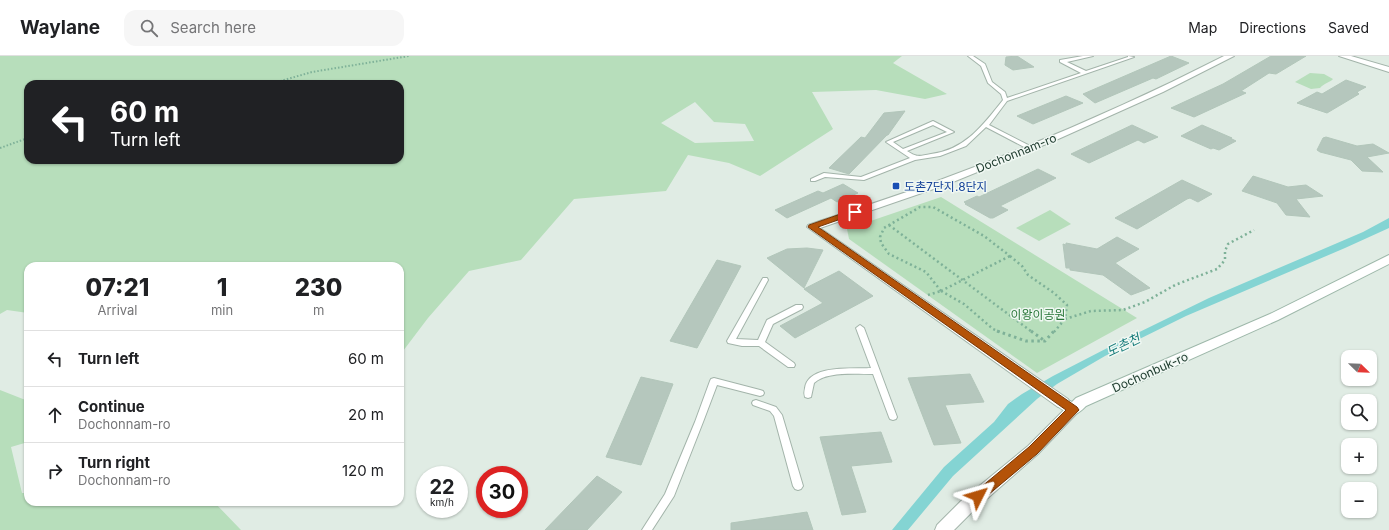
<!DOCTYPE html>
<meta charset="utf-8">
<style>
body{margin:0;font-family:Inter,"Noto Sans KR",sans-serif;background:#f6f6f6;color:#202124;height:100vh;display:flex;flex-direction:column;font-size:15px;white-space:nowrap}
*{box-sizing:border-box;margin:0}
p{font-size:13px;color:#757577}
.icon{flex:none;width:22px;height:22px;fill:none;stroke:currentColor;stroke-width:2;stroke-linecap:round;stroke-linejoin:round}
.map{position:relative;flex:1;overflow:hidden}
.panel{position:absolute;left:24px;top:206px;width:380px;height:244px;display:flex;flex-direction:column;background:#fff;border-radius:12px;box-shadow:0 1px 3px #0004}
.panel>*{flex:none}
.top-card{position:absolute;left:24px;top:24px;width:380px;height:84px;border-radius:12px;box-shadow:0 1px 3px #0004;background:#202124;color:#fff;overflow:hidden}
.needle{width:26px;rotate:113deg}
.tools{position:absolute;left:1341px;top:294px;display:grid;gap:8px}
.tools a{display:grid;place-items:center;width:36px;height:36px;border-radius:8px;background:#fff;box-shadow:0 1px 3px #0004;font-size:20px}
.speed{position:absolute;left:416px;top:410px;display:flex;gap:8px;font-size:20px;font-weight:700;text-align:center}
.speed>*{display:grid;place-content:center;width:52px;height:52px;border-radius:50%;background:#fff;box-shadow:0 1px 3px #0004;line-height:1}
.speed small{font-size:10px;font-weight:400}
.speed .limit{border:6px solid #d22;background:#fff;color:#111}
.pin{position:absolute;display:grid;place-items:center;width:34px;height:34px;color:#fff;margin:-17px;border-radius:8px;box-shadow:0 2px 6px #0006}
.me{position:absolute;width:44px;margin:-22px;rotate:50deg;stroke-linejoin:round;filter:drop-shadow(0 0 3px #0008)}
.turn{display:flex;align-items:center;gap:14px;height:84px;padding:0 20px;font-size:18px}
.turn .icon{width:52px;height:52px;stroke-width:2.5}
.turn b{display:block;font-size:28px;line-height:34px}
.eta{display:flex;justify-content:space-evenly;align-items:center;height:68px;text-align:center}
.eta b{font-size:24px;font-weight:800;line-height:28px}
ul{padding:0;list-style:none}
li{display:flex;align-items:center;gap:12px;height:56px;padding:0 20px;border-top:1px solid #e0e0e0}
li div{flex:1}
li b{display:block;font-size:15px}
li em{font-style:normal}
header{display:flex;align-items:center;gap:24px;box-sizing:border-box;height:56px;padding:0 20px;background:#fff;border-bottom:1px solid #e0e0e0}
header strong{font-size:19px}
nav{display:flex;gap:22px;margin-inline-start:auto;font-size:14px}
.search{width:280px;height:36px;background:#f6f6f6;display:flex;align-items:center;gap:10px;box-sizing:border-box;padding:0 14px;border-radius:12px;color:#757577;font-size:15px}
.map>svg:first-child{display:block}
.green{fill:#b7debb;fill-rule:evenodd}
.water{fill:#84d4d3}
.building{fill:#b5c7bd;stroke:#b2c6ba}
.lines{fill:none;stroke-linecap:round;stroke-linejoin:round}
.lane-casing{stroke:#a3b4aa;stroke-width:2}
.street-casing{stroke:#a3b4aa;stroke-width:2}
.secondary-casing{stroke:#9eb8aa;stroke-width:2}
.path-far2{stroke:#7eb198;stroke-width:2;stroke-dasharray:1.5 2;stroke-linecap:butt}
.path-far1{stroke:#7eb198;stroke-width:2.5;stroke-dasharray:2 3;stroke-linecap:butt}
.path{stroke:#7eb198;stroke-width:3;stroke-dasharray:2.5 3.5;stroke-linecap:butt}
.lane{fill:#fff;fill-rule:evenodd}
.street{fill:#fff;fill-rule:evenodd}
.secondary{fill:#fff;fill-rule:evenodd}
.route{fill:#b45309;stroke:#753606}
.transit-dot{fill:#1a4fb4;stroke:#f0f8f3;stroke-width:1.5}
.labels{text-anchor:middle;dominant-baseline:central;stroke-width:3;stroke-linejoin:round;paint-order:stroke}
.street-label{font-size:12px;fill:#203d30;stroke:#f0f8f3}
.transit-label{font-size:12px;fill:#164399;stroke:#f0f8f3;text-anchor:start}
.park-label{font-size:12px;fill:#287638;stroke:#f0f8f3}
.water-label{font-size:13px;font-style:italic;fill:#177c7b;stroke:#f0f8f3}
</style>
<header>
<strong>Waylane</strong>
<div class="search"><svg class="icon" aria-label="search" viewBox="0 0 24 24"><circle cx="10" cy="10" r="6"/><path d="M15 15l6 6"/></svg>Search here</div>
<nav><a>Map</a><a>Directions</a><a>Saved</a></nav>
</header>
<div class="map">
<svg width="1389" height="474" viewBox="0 0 1389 474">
<rect width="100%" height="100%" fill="#e0ece4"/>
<g class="green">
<path d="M0,0H902L893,7L947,38L925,43L876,34L812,36L833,73L760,120L729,107L688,99L666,135L574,143L521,204L469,215L428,262L400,299V210H28V257L7,254L0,258ZM28,28H400V104H28ZM695,46L714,66L745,68L754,85L695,87L661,67Z"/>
<path d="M1310,17L1324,18L1333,23C1331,26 1324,27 1320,32L1311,33L1295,26Z"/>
<polygon points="941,141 1137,262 1037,317 849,183 847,173"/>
<polygon points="1050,154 1071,168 1039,185 1016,172"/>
<polygon points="0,334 28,345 28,386 11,391 22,437 28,437 28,446 214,446 241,474 0,474"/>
</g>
<polygon class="water" points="1389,162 1389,172 1345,192 1186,260 1105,300 1057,328 1037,343 953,420 908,474 892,474 944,411 994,366 1008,348 1022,338 1053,320 1117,287 1209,242 1363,176"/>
<g class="building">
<polygon points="1017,0 1034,11 1013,14 1005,9 1006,1"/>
<polygon points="1171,0 1189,7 1156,23 1153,22 1095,47 1083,38"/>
<polygon points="1271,0 1306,0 1276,18 1269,17 1241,35 1246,37 1194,61 1171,52 1223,28"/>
<polygon points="1346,24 1366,31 1357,36 1359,38 1327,57 1297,47 1317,36 1322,38"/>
<polygon points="1066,40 1083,47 1033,68 1017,60"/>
<polygon points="905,55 888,79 887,79 849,118 829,112 861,81 865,82 884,57"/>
<polygon points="1132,69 1158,81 1144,87 1138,84 1089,107 1071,98"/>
<polygon points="1202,69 1232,82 1230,82 1236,85 1219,94 1213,92 1211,93 1181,80"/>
<polygon points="1326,81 1357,90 1373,88 1389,97 1367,101 1383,116 1362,115 1351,104 1320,96 1317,94 1323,82"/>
<polygon points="1038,113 1056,122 1000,150 1008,154 993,162 990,162 965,148 966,147 964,146 977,140 979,141"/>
<polygon points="1253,120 1288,131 1306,129 1323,140 1296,143 1310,161 1286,159 1277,147 1242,135"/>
<polygon points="1182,124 1212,138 1198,146 1190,142 1187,143 1137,173 1115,162"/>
<polygon points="843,128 858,137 837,146 831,142 787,162 775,154 818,135 823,137"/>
<polygon points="1117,181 1139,193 1115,207 1150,232 1131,239 1103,219 1070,214 1070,212 1066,212 1063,188 1066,189 1066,187 1097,193"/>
<polygon points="807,192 823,194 804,232 767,202 787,193"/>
<polygon points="717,204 741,210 697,292 670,285"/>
<polygon points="839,215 873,240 795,282 780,270 823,247 804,233"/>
<polygon points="970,318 984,346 945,349 961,387 934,389 908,322"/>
<polygon points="641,321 673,328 641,409 606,401"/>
<polygon points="881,376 892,406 851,410 866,456 842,459 820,381"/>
<polygon points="597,420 622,436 587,474 545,474"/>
<polygon points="807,456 813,474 731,474 731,467"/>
</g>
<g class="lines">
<defs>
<g id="lane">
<path d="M968,0H973L985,8L992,26L1005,36L1007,42L1081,17L1060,6V4L1083,0H1093L1067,6L1086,15L1128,1V0L1134,1L1007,45L989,69L1032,91V93H1028L986,71L966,90L940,100L915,104L864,124L825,121L815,125H811V123L824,117L861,121L910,102L886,86L933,65L954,76L907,95C918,102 919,100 931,98C965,94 983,69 1003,44L1001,38L988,27L981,10ZM933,69L947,76L903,93L893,86Z"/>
<polygon points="763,222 767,222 768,224 736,283 758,284 767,264 796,249 802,249 803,251 802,253 773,268 765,286 794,307 795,309 794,311 788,311 759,290 742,290 728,287 727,285"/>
<path d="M860,269L864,272L897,361L896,363L893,364L890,363L889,361L873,318C857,318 826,315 814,327L811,341L808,342L805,341C804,338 804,336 805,332C808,308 853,313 871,312L856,272Z"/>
<polygon points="714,322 760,334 763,335 764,337 763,339 760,340 717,329 703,366 674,440 652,474 642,474 665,438 695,366 710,325 711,323"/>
<polygon points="756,344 776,351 782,359 803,430 801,433 798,434 795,433 793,430 774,360 770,355 753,349 752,347 753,345"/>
</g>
<g id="street">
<path d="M1224,0H1234L1163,36L1056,84L948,128L820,172L1068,343L1070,347L1068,350L1073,349L1078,350L1080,354L1038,398L973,455L954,474H935L937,469L961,445L1028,390L1067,351L1063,352L1058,351L807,171L808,169C852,154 897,140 940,124C1037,88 1132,47 1224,0Z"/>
<polygon points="1339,0 1351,0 1389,11 1389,16"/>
</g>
<path id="secondary" d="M1389,199V208L1278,264L1086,350C1078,358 1073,362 1063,354C1060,352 1058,351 1056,347L1058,343L1063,342L1072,346L1076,342L1270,258Z"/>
</defs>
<use href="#lane" class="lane-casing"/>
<use href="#street" class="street-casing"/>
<use href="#secondary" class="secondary-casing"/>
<g class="path-far2">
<polyline points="270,28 312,16 409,0"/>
<polyline points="0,92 28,82"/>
</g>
<g class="path-far1">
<polyline points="889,169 1032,276"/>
<polyline points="1010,200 1022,210 1028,219 1054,237 1067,249 1065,263 1054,276"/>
<polyline points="941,235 964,248 993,273 1000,276"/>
<polyline points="941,235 926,216 889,198 881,187 880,181 884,172 920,151 933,151 984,180 1010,200"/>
<polyline points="941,235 1010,200"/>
<polyline points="928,239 941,235"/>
<polyline points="1065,263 1091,255 1123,254 1145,246 1175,229 1217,213 1225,204 1225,195 1228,188 1254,174"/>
</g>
<g class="path">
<polyline points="997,275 1026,285 1045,285 1054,275"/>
<polyline points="1031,275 1045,285"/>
</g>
<use href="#lane" class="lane"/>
<use href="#street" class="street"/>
<use href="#secondary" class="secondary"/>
</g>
<polygon class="route" points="855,153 858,154 858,157 818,171 1077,351 1079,354 1037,398 982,444 978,446 974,444 972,440 974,437 1029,391 1066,354 808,171 809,169"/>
<rect class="transit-dot" x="892" y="126" width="8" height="8" rx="2"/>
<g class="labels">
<g class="street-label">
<text transform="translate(1016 97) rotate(-22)">Dochonnam-ro</text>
<text transform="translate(1150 316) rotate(-24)">Dochonbuk-ro</text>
</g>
<g class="transit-label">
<text x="904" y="130">도촌7단지.8단지</text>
</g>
<g class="park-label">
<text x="1038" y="258">이왕이공원</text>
</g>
<g class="water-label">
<text transform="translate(1123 289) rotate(-26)">도촌천</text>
</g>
</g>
</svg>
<div class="tools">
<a><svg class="needle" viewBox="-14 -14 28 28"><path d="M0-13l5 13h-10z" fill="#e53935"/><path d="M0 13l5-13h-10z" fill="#757577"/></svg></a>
<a><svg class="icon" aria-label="search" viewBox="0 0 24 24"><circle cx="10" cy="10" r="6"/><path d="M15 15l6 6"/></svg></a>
<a>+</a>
<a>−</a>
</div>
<div class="speed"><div>22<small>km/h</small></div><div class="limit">30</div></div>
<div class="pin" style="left:855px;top:156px;background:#d93025"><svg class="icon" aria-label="arrive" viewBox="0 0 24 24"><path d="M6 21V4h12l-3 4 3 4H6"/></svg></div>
<svg class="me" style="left:978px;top:440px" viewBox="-20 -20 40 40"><path d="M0-17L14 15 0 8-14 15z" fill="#b45309" stroke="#fff" stroke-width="4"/></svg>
<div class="top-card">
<div class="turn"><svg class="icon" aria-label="left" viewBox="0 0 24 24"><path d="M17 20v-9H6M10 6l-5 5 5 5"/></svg><div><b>60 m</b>Turn left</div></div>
</div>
<section class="panel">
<div class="eta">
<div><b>07:21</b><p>Arrival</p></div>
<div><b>1</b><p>min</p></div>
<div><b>230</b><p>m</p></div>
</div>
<ul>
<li><svg class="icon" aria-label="left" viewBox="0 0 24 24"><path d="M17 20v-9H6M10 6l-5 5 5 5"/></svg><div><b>Turn left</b></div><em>60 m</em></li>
<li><svg class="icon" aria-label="ahead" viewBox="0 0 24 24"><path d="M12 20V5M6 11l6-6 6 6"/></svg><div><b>Continue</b><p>Dochonnam-ro</p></div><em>20 m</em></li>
<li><svg class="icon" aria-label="right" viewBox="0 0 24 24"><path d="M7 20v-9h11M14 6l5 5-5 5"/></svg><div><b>Turn right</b><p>Dochonnam-ro</p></div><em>120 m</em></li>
</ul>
</section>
</div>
